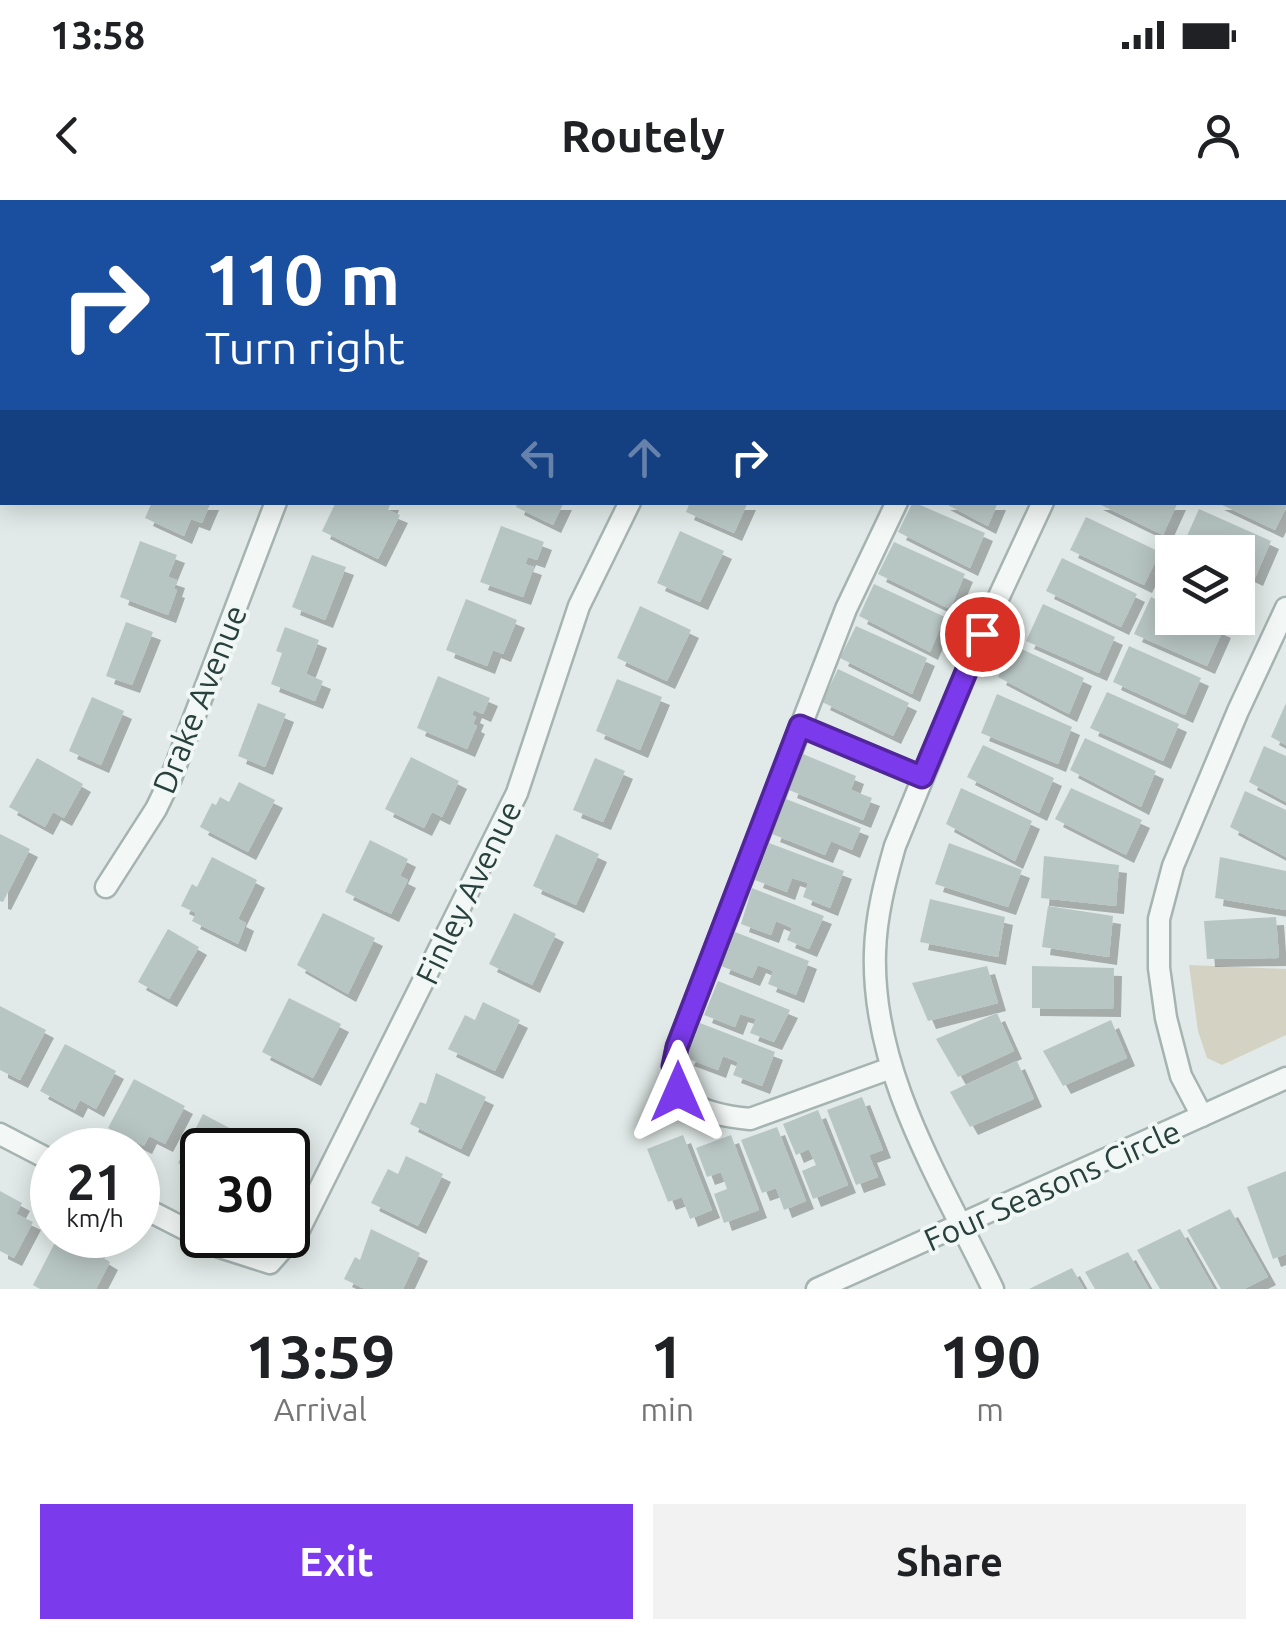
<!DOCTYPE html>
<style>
body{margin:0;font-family:Ubuntu,sans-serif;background:#f2f2f2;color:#202124;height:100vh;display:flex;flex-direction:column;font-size:38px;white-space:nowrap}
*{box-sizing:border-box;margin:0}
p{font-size:32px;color:#757577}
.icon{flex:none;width:55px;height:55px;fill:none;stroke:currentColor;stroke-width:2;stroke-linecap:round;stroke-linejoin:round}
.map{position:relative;height:1089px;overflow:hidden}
.details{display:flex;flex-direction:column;background:#fff;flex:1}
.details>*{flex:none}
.top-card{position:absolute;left:0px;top:0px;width:1288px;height:305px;box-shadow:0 5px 25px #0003;background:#1a4fa0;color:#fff;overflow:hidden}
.buttons{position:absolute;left:1155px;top:335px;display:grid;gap:20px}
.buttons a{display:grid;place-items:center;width:100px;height:100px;border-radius:0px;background:#fff;box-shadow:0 5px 25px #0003;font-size:50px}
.speed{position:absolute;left:30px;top:928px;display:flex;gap:20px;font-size:50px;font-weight:700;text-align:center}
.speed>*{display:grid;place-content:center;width:130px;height:130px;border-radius:50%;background:#fff;box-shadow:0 5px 25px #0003;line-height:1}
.speed small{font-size:25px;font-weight:400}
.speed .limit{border:5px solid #111;border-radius:15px;background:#fff;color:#111}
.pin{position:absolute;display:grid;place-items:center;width:85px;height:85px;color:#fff;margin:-42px;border:5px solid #fff;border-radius:50%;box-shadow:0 2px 10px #0007}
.me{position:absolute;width:110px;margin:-55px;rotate:0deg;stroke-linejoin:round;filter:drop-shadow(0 0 8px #0008)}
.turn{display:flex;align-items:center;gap:35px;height:210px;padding:0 40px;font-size:45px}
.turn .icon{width:130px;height:130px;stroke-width:2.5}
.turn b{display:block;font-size:70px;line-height:85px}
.lanes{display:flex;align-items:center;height:95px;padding:0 40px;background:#0003;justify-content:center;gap:50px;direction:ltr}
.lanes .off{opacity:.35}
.eta{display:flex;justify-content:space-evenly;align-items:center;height:170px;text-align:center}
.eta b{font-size:60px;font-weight:700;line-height:70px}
.primary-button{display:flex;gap:20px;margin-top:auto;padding:20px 40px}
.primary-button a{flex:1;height:115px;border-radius:0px;background:#7c3aed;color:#fff;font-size:40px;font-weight:700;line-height:115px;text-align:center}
.primary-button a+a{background:#f2f2f2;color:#202124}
.status{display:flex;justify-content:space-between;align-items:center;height:70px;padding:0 50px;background:#fff;direction:ltr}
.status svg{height:28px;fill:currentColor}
header{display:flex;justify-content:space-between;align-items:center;height:130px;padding:0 40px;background:#fff;font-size:45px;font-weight:700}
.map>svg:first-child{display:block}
.green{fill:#d4d2c2}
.building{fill:#b8c6c3;filter:url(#shadow)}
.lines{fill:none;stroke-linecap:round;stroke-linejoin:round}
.street-casing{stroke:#a6b4b1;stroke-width:25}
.street{stroke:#f3f8f7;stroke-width:20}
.route-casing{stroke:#51269a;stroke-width:25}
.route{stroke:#7c3aed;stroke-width:18}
.labels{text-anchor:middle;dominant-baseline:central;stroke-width:8;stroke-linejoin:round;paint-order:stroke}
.street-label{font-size:32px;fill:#29413d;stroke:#f0f7f5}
</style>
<div class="status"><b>13:58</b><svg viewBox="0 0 49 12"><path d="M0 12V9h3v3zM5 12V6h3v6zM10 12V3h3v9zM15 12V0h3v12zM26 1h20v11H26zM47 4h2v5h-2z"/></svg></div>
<header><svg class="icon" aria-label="back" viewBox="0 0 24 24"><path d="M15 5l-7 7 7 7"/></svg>Routely<svg class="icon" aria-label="person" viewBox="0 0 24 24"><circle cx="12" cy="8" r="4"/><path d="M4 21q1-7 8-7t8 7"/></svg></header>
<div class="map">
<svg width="1286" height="1089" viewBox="0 0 1286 1089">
<defs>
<filter id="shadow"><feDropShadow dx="8" dy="8" stdDeviation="0" flood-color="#0004"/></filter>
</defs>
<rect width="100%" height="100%" fill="#e1eae8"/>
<polygon class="green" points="1189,765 1286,769 1286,835 1222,865 1207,858 1198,831"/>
<g class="building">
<polygon points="152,302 211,302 202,323 191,319 184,336 145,318"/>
<polygon points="336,302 391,302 388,310 400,315 378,359 322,331"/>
<polygon points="518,302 564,302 553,325 516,307"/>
<polygon points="690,302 748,302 734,333 686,312"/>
<polygon points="913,302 985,333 970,368 898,332"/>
<polygon points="942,302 998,302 988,326"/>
<polygon points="1095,302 1178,302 1163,335"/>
<polygon points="1216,302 1286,302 1286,308 1275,330"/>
<polygon points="1199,309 1271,341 1255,378 1238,370 1238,352 1199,352 1183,345"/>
<polygon points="1086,317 1160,352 1144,385 1070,350"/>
<polygon points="501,326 544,342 537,360 528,357 525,364 534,367 523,397 480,382"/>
<polygon points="680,331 724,351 700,402 657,383"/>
<polygon points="140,341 177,355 168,377 177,380 174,389 177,390 168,415 120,397"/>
<polygon points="894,342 965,374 950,409 878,374"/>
<polygon points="312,355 346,367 325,420 292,407"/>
<polygon points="1172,356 1172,397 1158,389"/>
<polygon points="1062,358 1137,394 1121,427 1046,391"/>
<polygon points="874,384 945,417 930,452 859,416"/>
<polygon points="1151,397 1172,407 1172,418 1196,418 1223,430 1207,466 1134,434"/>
<polygon points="466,399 517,420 503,454 493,450 487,466 446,450"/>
<polygon points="1043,404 1115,437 1099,473 1026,441"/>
<polygon points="640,406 691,430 667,481 617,458"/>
<polygon points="126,422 153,432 132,485 106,476"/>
<polygon points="856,426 927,458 912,494 840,458"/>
<polygon points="285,427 319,440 306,474 323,481 315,501 271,484 282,453 276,451"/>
<polygon points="1013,445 1084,478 1069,514 998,477"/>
<polygon points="1129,446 1201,478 1185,515 1113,482"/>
<polygon points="838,469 909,503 893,536 822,502"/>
<polygon points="438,476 490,498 483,514 474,510 472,515 476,517 473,524 477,526 467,549 417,528"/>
<polygon points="617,479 662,497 640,550 596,531"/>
<polygon points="1107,492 1179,524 1163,561 1090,528"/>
<polygon points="997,494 1072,527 1058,564 981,533"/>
<polygon points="92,497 124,511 101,565 69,551"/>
<polygon points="258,503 286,514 265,567 238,556"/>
<polygon points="1286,503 1286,545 1271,537"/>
<polygon points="1085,538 1156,571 1141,607 1070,570"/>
<polygon points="983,545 1054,578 1039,613 967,577"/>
<polygon points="1264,546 1286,556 1286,602 1249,582"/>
<polygon points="803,554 856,576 851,590 872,598 863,620 789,590"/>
<polygon points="411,557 459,581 442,617 432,612 424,628 385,609"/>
<polygon points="37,558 83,584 64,618 53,612 45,627 9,607"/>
<polygon points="595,558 625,571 603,622 573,610"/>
<polygon points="239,582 275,600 248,652 200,627 212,603 216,605 220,597 229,602"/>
<polygon points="961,588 1032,621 1015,661 946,624"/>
<polygon points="1071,588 1142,620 1126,655 1055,619"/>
<polygon points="1245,591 1286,610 1286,657 1230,627"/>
<polygon points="786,599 861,628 852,650 831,641 825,655 772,634"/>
<polygon points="0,634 30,649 3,702 0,701"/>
<polygon points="556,634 599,654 576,705 533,686"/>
<polygon points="370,640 408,659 400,676 408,680 391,714 345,692"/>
<polygon points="769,643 844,671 830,708 803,697 808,683 792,678 787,692 755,680"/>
<polygon points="949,643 1022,670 1008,707 935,684"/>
<polygon points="1044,656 1119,665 1116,706 1041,698"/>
<polygon points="212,657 257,680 238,719 246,723 238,744 192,721 196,713 181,706 192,684 197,687"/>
<polygon points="1220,657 1286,671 1286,710 1215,698"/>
<polygon points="752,688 824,716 809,749 787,740 792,728 776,721 771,735 741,724"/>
<polygon points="930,699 1005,717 998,757 920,742"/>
<polygon points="1048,706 1113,716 1109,757 1042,747"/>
<polygon points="323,713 375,738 348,794 297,765"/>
<polygon points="514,713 556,734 532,785 489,764"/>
<polygon points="1276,717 1279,758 1207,759 1204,721"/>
<polygon points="168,729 199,747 169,799 138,782"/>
<polygon points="735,732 809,761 796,795 768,784 773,771 758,765 752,778 721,766"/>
<polygon points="987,766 998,803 928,821 912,783"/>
<polygon points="1032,766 1114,768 1113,809 1032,808"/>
<polygon points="718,781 790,810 774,842 750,833 756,819 740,814 735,827 704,815"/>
<polygon points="289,798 341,824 313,878 262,852"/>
<polygon points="483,802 520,820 495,871 448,849 465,815 475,820"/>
<polygon points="0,806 46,830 20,880 0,870"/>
<polygon points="997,813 1014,851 958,877 936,839"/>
<polygon points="1111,820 1127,858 1063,886 1043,851"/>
<polygon points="700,823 775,852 762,886 733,875 738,862 723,856 718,870 686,858"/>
<polygon points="65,844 116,871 96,909 80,900 75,910 40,891"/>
<polygon points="1017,861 1034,899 970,927 950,892"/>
<polygon points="436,873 486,897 461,949 410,924 420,902 426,904"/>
<polygon points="134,879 185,906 165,944 149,936 144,946 108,928"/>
<polygon points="862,897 883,950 869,955 878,977 856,985 827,910"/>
<polygon points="818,910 848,985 813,999 802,971 816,965 809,949 796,955 783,924"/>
<polygon points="203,914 254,941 249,950 202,950 202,976 178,963"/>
<polygon points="777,927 806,1001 784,1010 776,988 762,993 741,940"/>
<polygon points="683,935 712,1010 690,1019 682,997 668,1002 647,949"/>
<polygon points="731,935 759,1010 724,1023 714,994 727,989 721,972 707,977 696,948"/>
<polygon points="406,956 443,974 418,1026 371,1003 388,969 398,974"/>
<polygon points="1286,971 1286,1054 1273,1059 1247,987"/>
<polygon points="0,991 22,1003 16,1014 33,1022 14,1058 0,1051"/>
<polygon points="1230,1009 1268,1077 1244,1089 1221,1089 1187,1030"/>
<polygon points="371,1029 420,1053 403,1089 365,1089 344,1079 355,1057 360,1060"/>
<polygon points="1180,1029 1214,1089 1160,1089 1137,1050"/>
<polygon points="59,1035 84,1035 100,1043 95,1053 110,1062 96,1089 40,1089 33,1085"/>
<polygon points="1128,1052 1149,1089 1095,1089 1085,1072"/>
<polygon points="1072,1068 1084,1089 1029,1089"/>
</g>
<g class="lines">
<defs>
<g id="street">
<polyline points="333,0 339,2"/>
<polyline points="437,2 438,0"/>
<polyline points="1039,2 1041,0"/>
<polyline points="1185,2 1187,0"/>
<polyline points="1285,89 1286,90"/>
<polyline points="800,526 922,577"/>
<polyline points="106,687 156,609 171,578 276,302"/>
<path d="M891,868L750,919C701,914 665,903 677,847L846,409L897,302"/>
<polyline points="1202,916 1181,876 1166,818 1159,768 1159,719 1173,666 1238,511 1286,408"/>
<polyline points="0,934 52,961"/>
<polyline points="138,1005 220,1047 270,1063 299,1030 517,593 579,406 630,302"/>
<polyline points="817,1089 1286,878"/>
<path d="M993,1089C942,983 871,873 875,752C876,716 885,681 895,646L982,433L1043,302"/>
</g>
</defs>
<use href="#street" class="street-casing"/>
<use href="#street" class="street"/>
</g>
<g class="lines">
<defs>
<polyline id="route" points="678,892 673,866 677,847 800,526 922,577 982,434"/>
</defs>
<use href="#route" class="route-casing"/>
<use href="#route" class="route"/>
</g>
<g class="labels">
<g class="street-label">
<text transform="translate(199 499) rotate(-68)">Drake Avenue</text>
<text transform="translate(468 692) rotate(-64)">Finley Avenue</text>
<text transform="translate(1052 985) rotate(-24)">Four Seasons Circle</text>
</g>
</g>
</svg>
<div class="buttons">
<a><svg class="icon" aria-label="layers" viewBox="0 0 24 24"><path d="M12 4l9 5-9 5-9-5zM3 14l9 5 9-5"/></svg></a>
</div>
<div class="speed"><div>21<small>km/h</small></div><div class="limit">30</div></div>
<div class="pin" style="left:982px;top:434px;background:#d93025"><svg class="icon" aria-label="arrive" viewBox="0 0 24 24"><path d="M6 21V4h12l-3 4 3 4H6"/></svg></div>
<svg class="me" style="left:678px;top:892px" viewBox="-20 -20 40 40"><path d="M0-17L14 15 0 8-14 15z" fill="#7c3aed" stroke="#fff" stroke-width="4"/></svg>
<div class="top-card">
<div class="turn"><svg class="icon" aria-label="right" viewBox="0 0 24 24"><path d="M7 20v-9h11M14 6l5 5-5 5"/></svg><div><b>110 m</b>Turn right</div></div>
<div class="lanes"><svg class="icon off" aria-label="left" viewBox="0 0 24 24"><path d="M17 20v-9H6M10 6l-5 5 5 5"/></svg><svg class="icon off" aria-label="ahead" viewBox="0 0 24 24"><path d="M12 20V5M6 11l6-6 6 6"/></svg><svg class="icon" aria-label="right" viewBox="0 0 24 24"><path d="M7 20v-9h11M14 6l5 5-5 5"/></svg></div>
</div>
</div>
<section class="details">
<div class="eta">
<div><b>13:59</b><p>Arrival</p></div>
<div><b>1</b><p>min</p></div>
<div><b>190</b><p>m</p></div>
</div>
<div class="primary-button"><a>Exit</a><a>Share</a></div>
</section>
